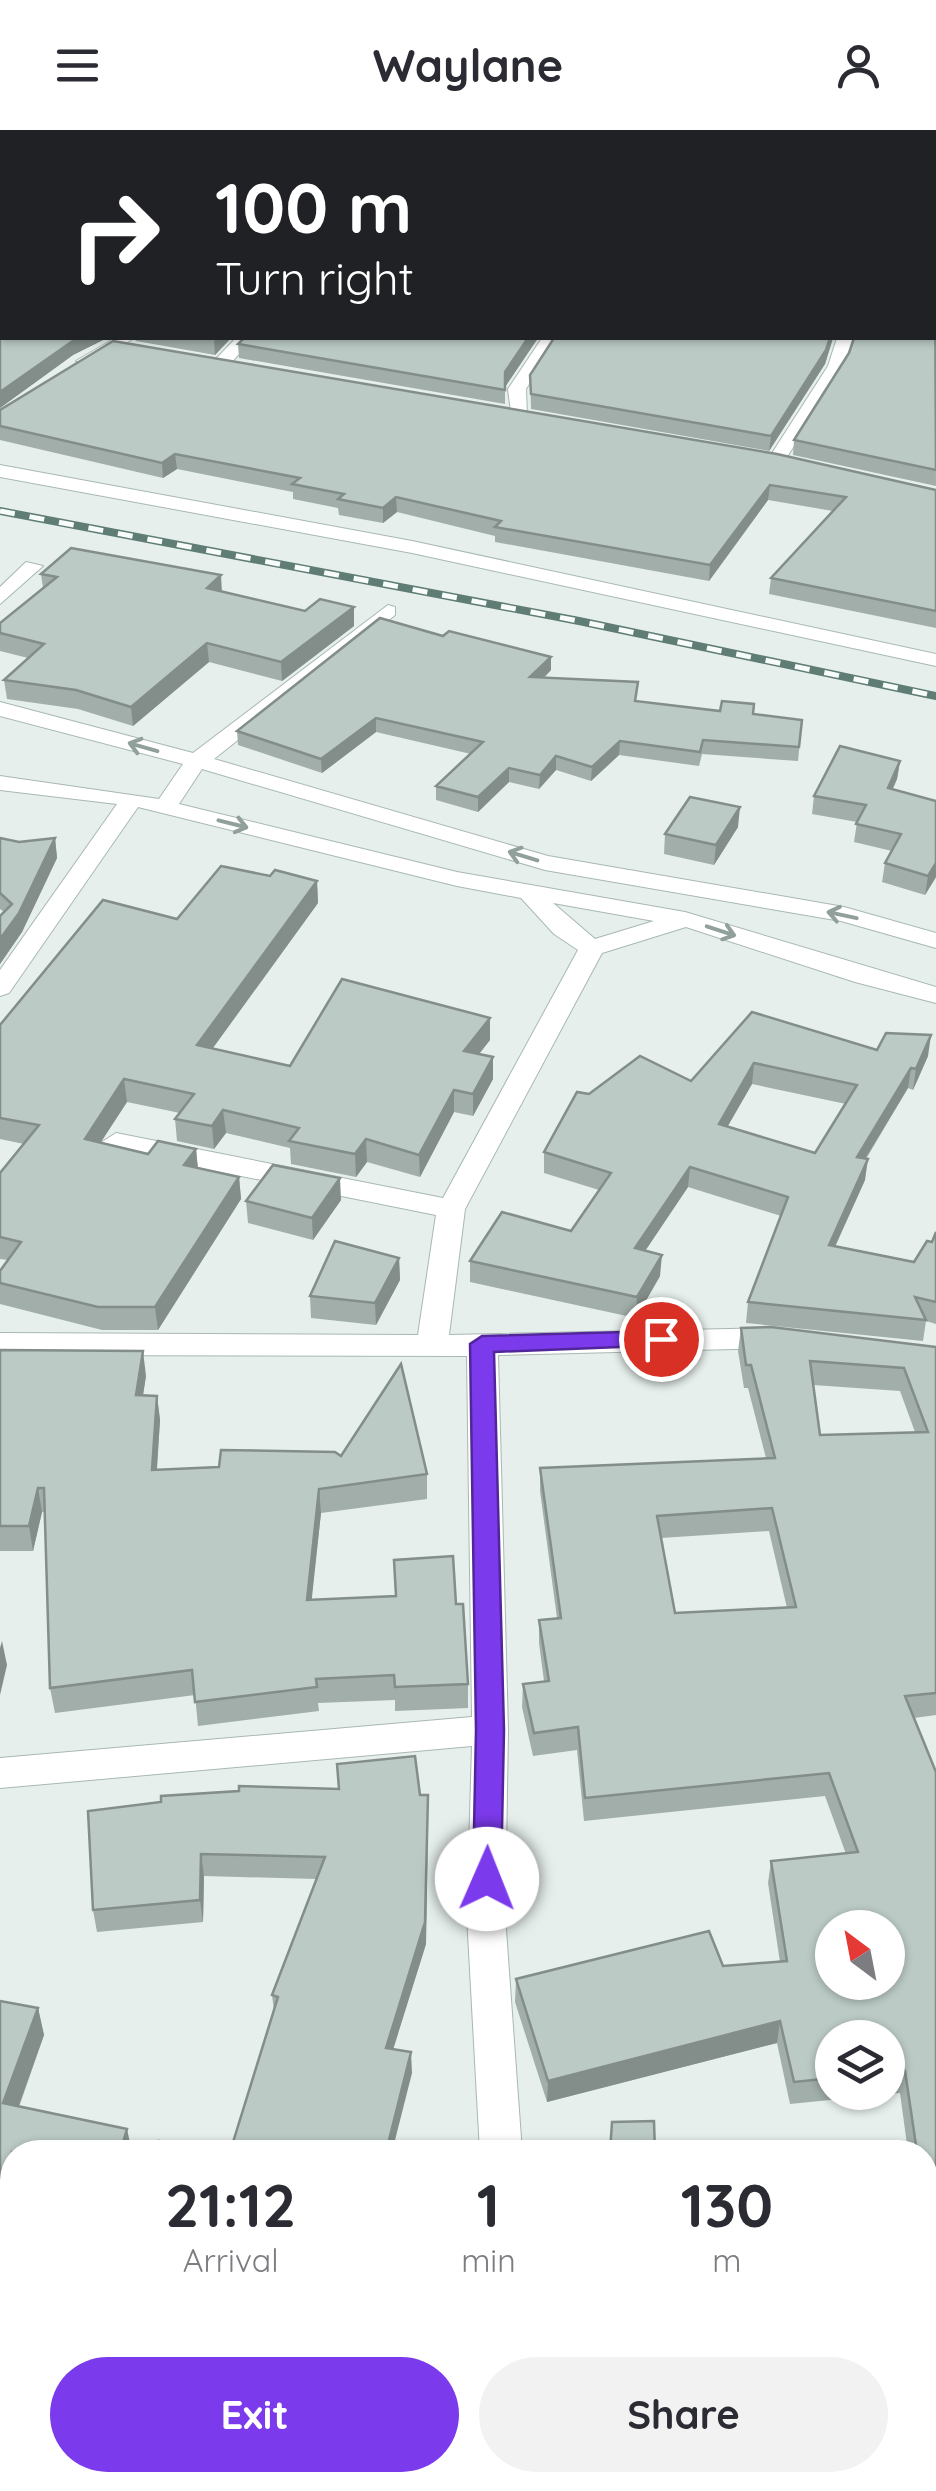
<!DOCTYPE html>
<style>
body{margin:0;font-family:Quicksand,sans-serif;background:#f2f2f3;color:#2b2b33;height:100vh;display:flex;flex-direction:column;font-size:38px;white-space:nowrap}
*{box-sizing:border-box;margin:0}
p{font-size:32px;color:#7c7c81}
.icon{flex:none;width:55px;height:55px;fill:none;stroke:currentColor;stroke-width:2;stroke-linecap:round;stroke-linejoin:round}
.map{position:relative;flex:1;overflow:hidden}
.sheet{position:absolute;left:0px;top:2010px;width:938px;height:352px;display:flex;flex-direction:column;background:#fff;border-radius:40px 40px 0 0;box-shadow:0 2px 8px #0004}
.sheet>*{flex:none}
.top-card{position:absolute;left:0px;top:0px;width:938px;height:210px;box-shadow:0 2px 8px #0004;background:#202124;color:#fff;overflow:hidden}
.needle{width:65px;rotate:328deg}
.tools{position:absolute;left:815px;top:1780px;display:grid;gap:20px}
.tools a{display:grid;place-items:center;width:90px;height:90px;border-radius:50%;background:#fff;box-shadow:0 2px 8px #0004;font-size:50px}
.pin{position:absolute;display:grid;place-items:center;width:85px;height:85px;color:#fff;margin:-42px;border:5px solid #fff;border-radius:50%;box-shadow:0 2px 10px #0007}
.me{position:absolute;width:110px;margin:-55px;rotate:1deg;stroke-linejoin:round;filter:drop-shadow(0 0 8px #0008)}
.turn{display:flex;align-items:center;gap:35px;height:210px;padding:0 50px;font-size:45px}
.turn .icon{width:130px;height:130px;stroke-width:2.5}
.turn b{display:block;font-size:70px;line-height:85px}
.eta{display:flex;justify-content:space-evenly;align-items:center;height:170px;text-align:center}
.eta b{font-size:60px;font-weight:700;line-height:70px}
.primary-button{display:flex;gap:20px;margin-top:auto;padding:20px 50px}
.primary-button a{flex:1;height:115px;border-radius:60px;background:#7c3aed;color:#fff;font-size:40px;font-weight:700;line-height:115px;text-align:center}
.primary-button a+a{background:#f2f2f3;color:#2b2b33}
header{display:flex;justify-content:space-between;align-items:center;height:130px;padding:0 50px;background:#fff;font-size:45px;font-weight:700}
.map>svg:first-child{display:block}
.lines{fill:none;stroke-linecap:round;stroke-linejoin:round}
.minor-casing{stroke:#a8b8b2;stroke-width:2}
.minor{fill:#fff;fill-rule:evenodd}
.rail-casing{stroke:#5f7d75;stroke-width:8}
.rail{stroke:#f7fbf9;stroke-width:5;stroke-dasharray:15;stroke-linecap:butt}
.wall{fill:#a1aea9;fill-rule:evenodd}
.shaded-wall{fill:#838d89}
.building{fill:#bbcac4;stroke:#838d89;stroke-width:2.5;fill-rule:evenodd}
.oneway{stroke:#92a09c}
.route{fill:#7c3aed;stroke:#51269a;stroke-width:2.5}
</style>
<header><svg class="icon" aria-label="menu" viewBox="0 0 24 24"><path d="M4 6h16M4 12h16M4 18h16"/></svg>Waylane<svg class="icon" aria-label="person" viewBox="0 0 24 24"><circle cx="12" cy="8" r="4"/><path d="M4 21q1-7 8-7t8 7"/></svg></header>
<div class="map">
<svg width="936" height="2361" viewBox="0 0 936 2361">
<rect width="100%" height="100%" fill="#e6efeb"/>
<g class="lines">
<defs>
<g id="minor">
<polygon points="115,208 134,208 90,235 76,231"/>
<polygon points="236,208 253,208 224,241 212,241 212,233"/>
<polygon points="542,208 558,208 526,259 527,286 512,290 508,259"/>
<polygon points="837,208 853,208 844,236 782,335 770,335 767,331 828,236"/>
<polygon points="0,335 412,411 936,524 936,536 412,423 0,347"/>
<polygon points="26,432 43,436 0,474 0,457"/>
<path d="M388,475L395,477V485L214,629L548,726L844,777L936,803V818L841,791L545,740L202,639L179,674L457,742L685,782L936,857V873L855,852L686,797L602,823L465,1079L449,1205L779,1198L790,1201L794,1208L790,1215L779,1218L498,1225L508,1600L505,1786L522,2022H480L467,1786L472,1616L0,1658V1628L472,1587L467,1226L0,1225V1203L418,1205L436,1085L116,1021L102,1012L116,1003L443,1068L578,820L554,804L521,768L457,756L138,677L9,863L0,866V840L117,674L0,660V646L159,669L183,634L0,586V572L193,623ZM553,773L654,791L595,809Z"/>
<polygon points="381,2350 429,2350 425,2361 377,2361"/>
</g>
</defs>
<use href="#minor" class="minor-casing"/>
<use href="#minor" class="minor"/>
<defs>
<polyline id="rail" points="0,381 579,491 936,566"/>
</defs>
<use href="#rail" class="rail-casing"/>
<use href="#rail" class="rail"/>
</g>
<g class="wall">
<polygon points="0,0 936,0 936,57 935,58 935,2 2,2 2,208 107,208 73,225 0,278"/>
<polygon points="935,58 936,356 793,325 794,310 849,223 935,208"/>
<polygon points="135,208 231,208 215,225 136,211"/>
<polygon points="538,208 505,257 505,274 239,228 238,214"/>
<polygon points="554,208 833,208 825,234 769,321 531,279 530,245"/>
<polygon points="0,280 936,360 936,498 769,464 771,448 833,381 768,370 709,451 495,412 495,406 397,382 383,393 339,385 338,378 293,369 293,362 177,339 163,348 0,310"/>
<polygon points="41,444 222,461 305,481 354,477 354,496 282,551 209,532 133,596 78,579 7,569 4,550 28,528 0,521 0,493 43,458"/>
<polygon points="443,506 551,527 551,540 544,548 636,571 802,590 798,631 702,624 699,636 619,625 591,651 556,640 539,659 509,652 478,682 436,670 436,656 471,624 376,602 322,643 238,615 237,601"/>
<polygon points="900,631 897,649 892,660 936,671 936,747 925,765 882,752 885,733 892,721 854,712 857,692 812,684 814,666"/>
<polygon points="738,697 714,735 664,724 665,704"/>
<polygon points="0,708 19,712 55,708 57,728 22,802 0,834 0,786 4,782 0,779"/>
<polygon points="270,746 317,751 318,773 213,918 290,936 490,910 479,924 493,949 473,986 454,982 420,1047 367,1032 356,1047 291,1034 290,1018 226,1003 214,1019 177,1011 175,989 180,983 127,972 100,1013 148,1024 196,1019 198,1038 239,1047 241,1069 158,1200 102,1200 0,1174 0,1141 8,1130 0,1129 0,1043 24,1014 0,1009 0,895 177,789"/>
<path d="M752,882L877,920L928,926L913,960L908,958L866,1029L865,1050L835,1117L914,1132L932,1112L936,1102V1194L926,1191L923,1211L746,1193L748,1172L781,1086L688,1057L645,1121L660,1146L636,1188L470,1152V1131L571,1101L599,1060L544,1043V1022L589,964L691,951ZM752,954L846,974L815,1023L727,997Z"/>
<polygon points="341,1070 313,1110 248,1093 246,1071"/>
<polygon points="399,1128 400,1150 376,1195 311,1188 310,1166"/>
<path d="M741,1198L936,1217V1585L914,1588L936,1642V2085H925V2022H908L900,1963L790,1974L777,1913L547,1972L515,1872L516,1849L780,1832L768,1753L771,1731L846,1724L825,1666L584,1691L577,1620L533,1626L522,1577L523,1554L544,1551L539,1513V1490L557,1488L540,1361V1338L766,1328L748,1258H744L738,1221ZM813,1255L900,1261L915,1302L820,1305ZM769,1401L787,1478L675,1483L661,1408ZM832,1908H888V1962H832Z"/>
<polygon points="0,1220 146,1246 143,1265 157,1266 160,1290 157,1340 219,1337 341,1326 427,1344 427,1369 321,1383 311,1470 456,1474 468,1554 468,1578 395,1581 395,1570 318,1573 319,1581 198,1596 195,1565 55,1583 50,1558 45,1382 42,1382 33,1421 0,1421"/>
<polygon points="420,1665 428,1687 426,1814 393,1919 412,1943 274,1881 272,1865 317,1749 204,1746 203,1792 97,1802 93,1780 88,1681"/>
<polygon points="0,1871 38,1878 44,1905 19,1977 12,2022 12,2092 0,2089"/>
<polygon points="936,2099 936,2236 934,2230 925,2230 925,2100"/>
<polygon points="0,2145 12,2149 12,2269 0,2266"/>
<polygon points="454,2350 547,2350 550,2361 457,2361"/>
<polygon points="582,2350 705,2350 713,2361 589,2361"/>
</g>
<g class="shaded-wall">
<polygon points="77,208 107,208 73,225 0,278 0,262"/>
<polygon points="217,208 231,208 215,225 214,211"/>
<polygon points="528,208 538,208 505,257 505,242"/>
<polygon points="830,208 833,208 825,234 769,321 771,306"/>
<polygon points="175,324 177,339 163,348 162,333"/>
<polygon points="770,355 768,370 709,451 710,435"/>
<polygon points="396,367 397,382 383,393 383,378"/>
<polygon points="221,445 222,463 207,458"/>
<polygon points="354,477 354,496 282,551 281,532"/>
<polygon points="207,513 209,532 133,596 131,577"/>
<polygon points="551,527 551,540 530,561 530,547"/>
<polygon points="376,588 376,602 322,643 321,629"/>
<polygon points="620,611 619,625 591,651 592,637"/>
<polygon points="556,626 556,640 539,659 540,645"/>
<polygon points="900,631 897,649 885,677 888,658"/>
<polygon points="509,638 509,652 478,682 478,667"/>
<polygon points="740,677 738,697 714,735 716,715"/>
<polygon points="55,708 57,728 22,802 0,834 0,809"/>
<polygon points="936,733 936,747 925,765 928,746"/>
<polygon points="317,751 318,773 199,937 197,915"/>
<polygon points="490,888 490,910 464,943 464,921"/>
<polygon points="931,905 928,926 913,960 916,939"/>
<polygon points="493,927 493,949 473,986 473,964"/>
<polygon points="754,933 752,954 717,1015 719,994"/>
<polygon points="911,938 908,958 854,1047 857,1027"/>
<polygon points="124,949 127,972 88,1032 85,1009"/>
<polygon points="454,960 454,982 420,1047 419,1025"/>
<polygon points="223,980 226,1003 214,1019 212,996"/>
<polygon points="366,1009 367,1032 356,1047 355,1024"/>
<polygon points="196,1019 198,1041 184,1035"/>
<polygon points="868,1029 865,1050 826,1136 829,1115"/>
<polygon points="690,1037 688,1057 633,1139 635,1118"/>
<polygon points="239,1047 241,1069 158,1200 155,1177"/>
<polygon points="340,1048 341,1070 313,1110 312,1088"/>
<polygon points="662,1125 660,1146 636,1188 637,1167"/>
<polygon points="399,1128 400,1150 376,1195 375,1173"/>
<polygon points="143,1221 146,1246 139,1290 136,1265"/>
<polygon points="157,1266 160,1290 155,1365 152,1340"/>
<polygon points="38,1358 42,1382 33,1421 29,1396"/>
<polygon points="319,1359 321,1383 309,1495 307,1470"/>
<polygon points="2,1511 7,1535 0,1565 0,1518"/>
<polygon points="428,1665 426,1814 387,1939 386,1918"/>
<polygon points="201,1724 204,1746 203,1792 200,1770"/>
<polygon points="38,1878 44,1905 10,2000 3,1973"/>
<polygon points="780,1891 777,1913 547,1972 548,1951"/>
<polygon points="411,1922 412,1943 392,2022 386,2022"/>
<polygon points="127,1999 132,2022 120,2022"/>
<polygon points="38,2350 50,2350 47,2361 35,2361"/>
</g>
<g class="building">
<polygon points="0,0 936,0 936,46 935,46 935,2 2,2 2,143 0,143"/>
<polygon points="935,142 936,340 794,310 849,223 854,208 935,208"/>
<polygon points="2,156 2,208 77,208 0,262 0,158"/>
<polygon points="244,208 528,208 505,242 505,260 238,214"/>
<polygon points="554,208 830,208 826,220 771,306 531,264 530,245"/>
<polygon points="113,211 777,324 936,360 936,481 771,448 846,367 770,355 710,435 495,397 501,391 396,367 383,378 338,369 344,364 292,354 300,348 175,324 162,333 0,296 0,280"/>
<polygon points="71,418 221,445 207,458 305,481 320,469 354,477 281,532 207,513 131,577 76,560 4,550 44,514 0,503 0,493 57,447 41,444"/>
<polygon points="380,488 443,506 449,501 551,527 530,547 638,552 635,571 720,581 722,571 754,574 753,584 802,590 799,617 703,610 700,622 620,611 592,637 556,626 540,645 509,638 478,667 436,656 483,612 376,588 321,629 237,601"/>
<polygon points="840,616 900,631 888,658 936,671 936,733 928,746 885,733 901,704 856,694 866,675 814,666"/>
<polygon points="690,667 740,677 716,715 665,704"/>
<polygon points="0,708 19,712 55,708 19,783 0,809 0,786 12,774 0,763"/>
<polygon points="221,736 270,746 275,740 317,751 197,915 290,936 342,849 490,888 464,921 493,927 473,964 454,960 419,1025 366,1009 355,1024 289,1011 299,998 223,980 212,996 175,989 194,964 124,949 85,1009 148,1024 158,1011 196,1019 184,1035 239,1047 155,1177 98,1177 0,1153 0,1141 21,1112 0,1107 0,1043 39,995 0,988 0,895 103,770 177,789"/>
<path d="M752,882L877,920L886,903L931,905L916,939L911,938L857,1027L868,1029L829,1115L914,1132L927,1111L932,1112L936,1102V1172L915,1167L926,1190L748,1172L788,1067L690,1037L635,1118L662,1125L637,1167L470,1131L502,1082L571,1101L611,1043L544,1022L577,962L589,964L640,926L691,951ZM754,933L857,955L815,1023L719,994Z"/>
<polygon points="273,1035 340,1048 312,1088 246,1071"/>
<polygon points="335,1111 399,1128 375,1173 310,1166"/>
<path d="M771,1197L936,1217V1563L905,1566L936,1642V2064L925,2065V2022H917L905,1941L888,1943V1908H832V1948L794,1952L780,1891L548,1951L516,1849L709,1801L723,1836L787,1831L771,1731L858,1722L829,1643L585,1668L578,1597L534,1603L523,1554L549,1551L539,1490L561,1488L540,1338L775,1328L751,1235H746L741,1198ZM810,1231L904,1238L928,1302L820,1305ZM772,1378L796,1477L675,1483L657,1386ZM832,1798H888V1852H832Z"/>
<polygon points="0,1220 143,1221 136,1265 157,1266 152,1340 219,1337 221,1320 335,1322 341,1326 401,1234 427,1344 319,1359 307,1470 396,1466 394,1430 453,1426 456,1474 463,1474 468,1554 395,1557 394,1545 316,1549 317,1557 195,1572 192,1540 50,1558 44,1358 38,1358 29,1396 0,1396"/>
<polygon points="415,1626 420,1665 428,1665 425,1792 386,1918 411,1922 386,2022 230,2022 278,1867 272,1865 325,1727 201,1724 200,1770 93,1780 88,1681 161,1672 161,1666 239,1661 239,1656 339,1659 337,1634"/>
<polygon points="0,1871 38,1878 3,1973 127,1999 120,2022 12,2022 12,2068 0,2065"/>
<polygon points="654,1991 655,2022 610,2022 612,1992"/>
<polygon points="159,2011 219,2022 158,2022"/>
<polygon points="936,2099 936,2210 925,2211 925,2100"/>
<polygon points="0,2145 12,2149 12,2167 7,2180 12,2180 12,2249 0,2246"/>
<polygon points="12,2283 12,2350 38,2350 35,2361 0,2361 0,2312 3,2313"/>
<polygon points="459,2350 547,2350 550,2361 462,2361"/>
<polygon points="596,2350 705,2350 713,2361 603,2361"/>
</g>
<defs><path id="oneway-shaft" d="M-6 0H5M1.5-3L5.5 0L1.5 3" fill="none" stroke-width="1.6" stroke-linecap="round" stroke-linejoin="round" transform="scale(2.5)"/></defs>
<g class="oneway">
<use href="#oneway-shaft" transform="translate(143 617) rotate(-164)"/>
<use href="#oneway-shaft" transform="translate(233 694) rotate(14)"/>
<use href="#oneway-shaft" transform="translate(523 726) rotate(-163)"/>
<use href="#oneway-shaft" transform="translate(842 785) rotate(-168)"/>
<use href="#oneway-shaft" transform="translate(721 801) rotate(18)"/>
</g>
<polygon class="route" points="661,1201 673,1209 669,1215 494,1222 504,1600 501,1749 497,1757 487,1761 477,1757 473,1749 476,1600 470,1214 482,1206"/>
</svg>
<div class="tools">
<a><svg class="needle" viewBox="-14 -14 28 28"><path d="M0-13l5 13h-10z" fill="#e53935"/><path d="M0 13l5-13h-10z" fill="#7c7c81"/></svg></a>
<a><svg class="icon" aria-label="layers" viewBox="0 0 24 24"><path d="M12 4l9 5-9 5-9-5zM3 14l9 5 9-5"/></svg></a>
</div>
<div class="pin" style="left:661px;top:1209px;background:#d93025"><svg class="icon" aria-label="arrive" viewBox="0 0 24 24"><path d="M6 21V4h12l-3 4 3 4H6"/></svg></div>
<svg class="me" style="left:487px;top:1749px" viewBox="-20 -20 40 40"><circle r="19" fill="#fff"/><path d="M0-13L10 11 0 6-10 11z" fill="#7c3aed"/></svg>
<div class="top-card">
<div class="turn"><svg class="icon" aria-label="right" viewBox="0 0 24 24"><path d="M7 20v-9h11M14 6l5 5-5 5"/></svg><div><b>100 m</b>Turn right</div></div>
</div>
<section class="sheet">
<div class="eta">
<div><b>21:12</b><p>Arrival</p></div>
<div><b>1</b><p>min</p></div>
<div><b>130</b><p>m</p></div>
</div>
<div class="primary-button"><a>Exit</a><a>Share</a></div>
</section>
</div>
